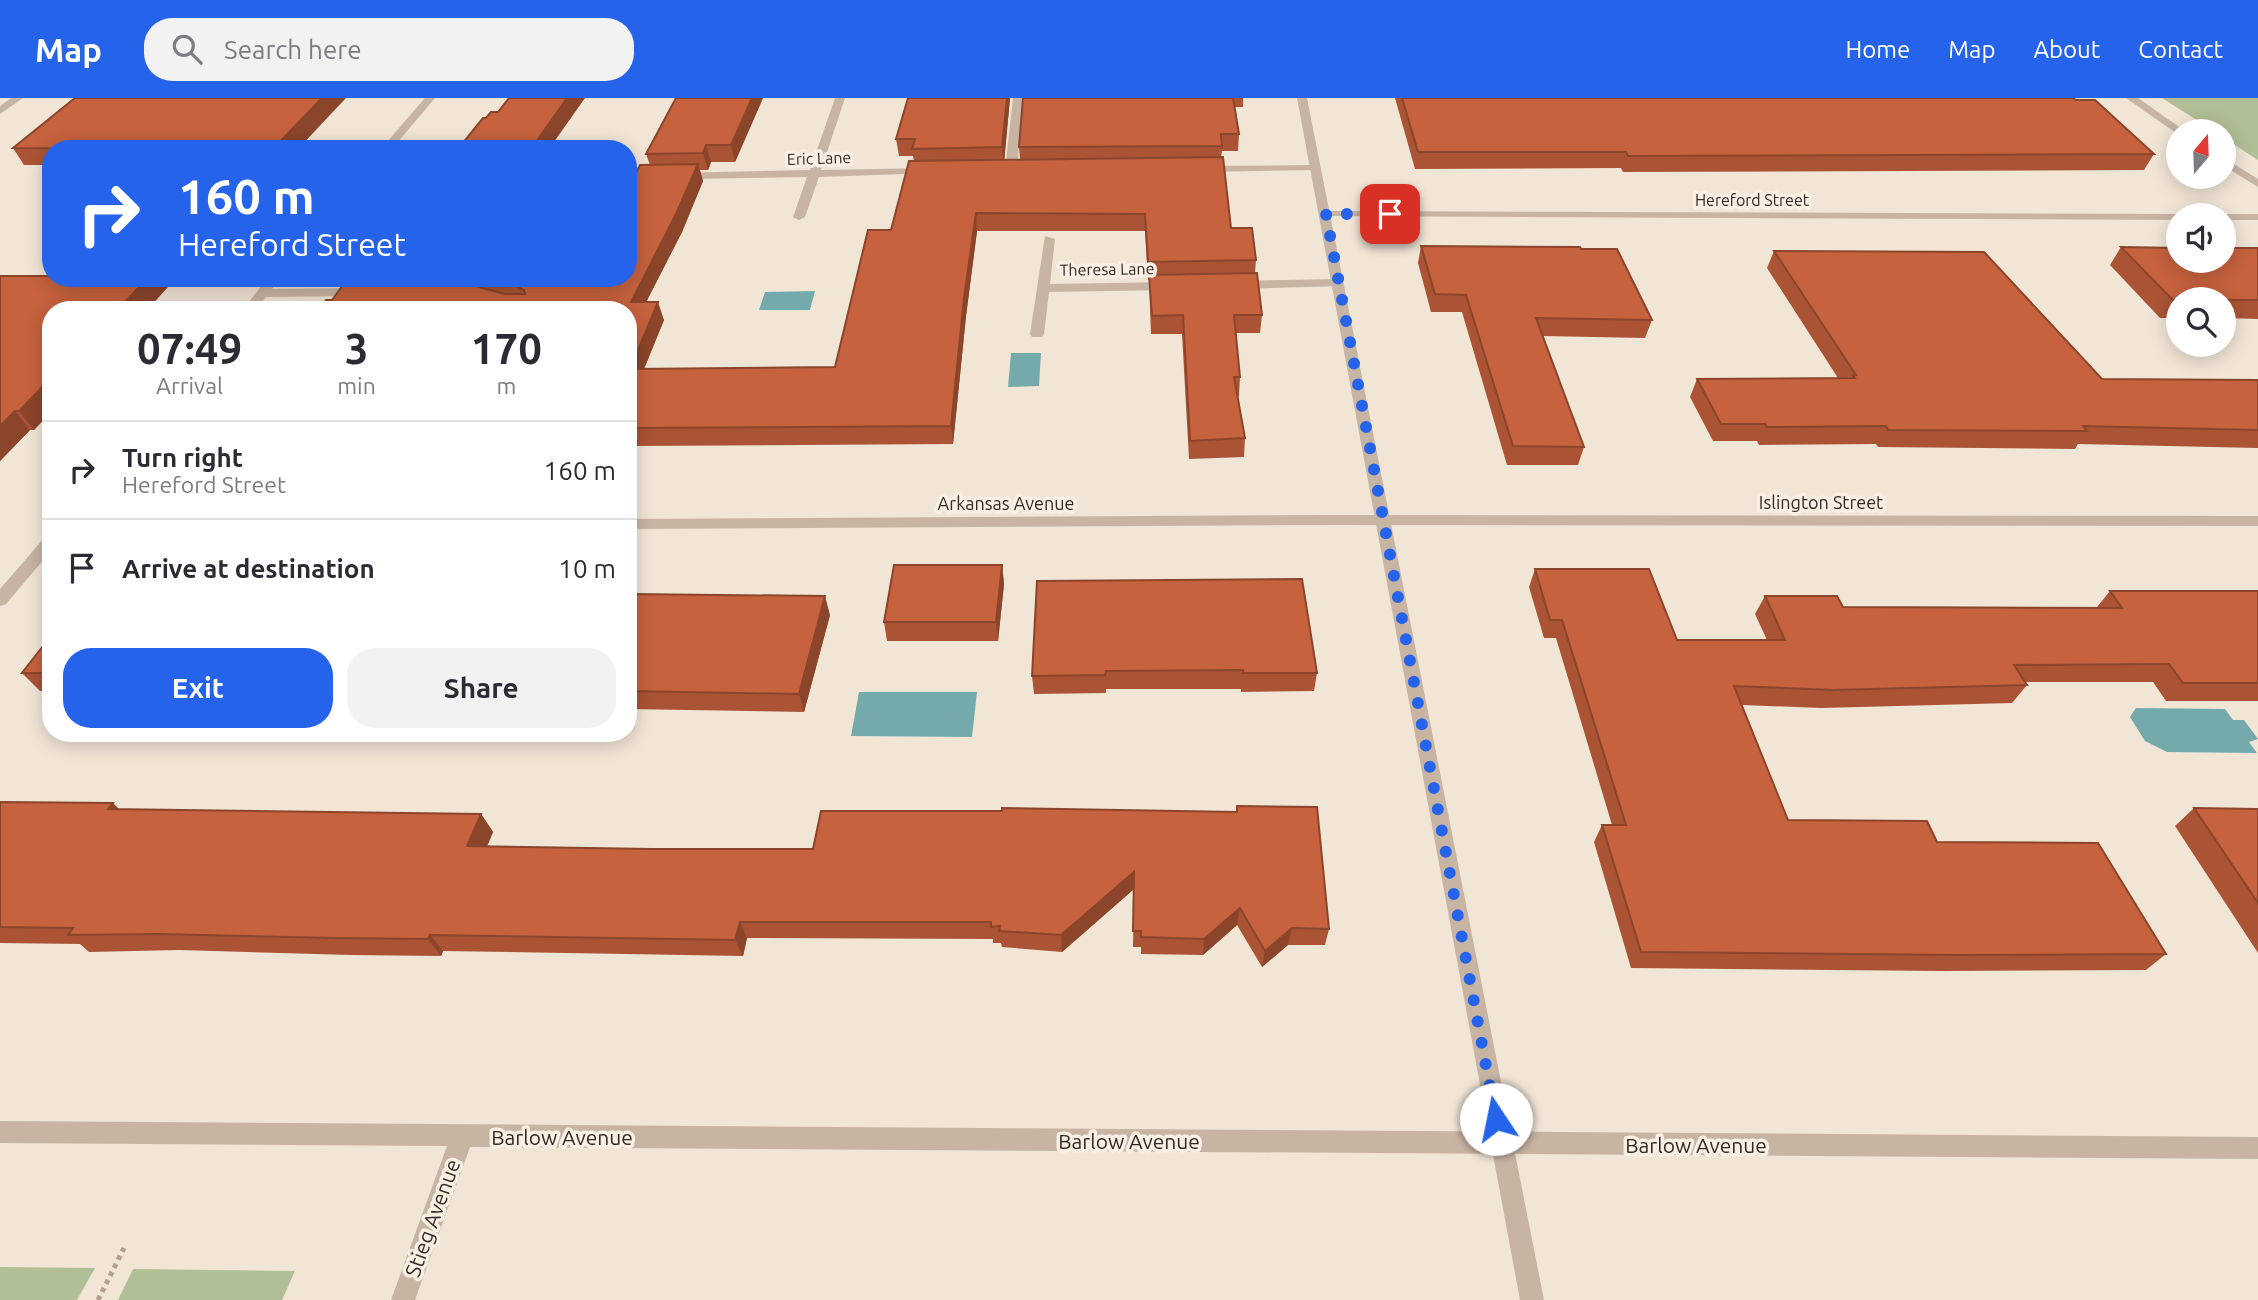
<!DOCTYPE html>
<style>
body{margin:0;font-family:Ubuntu,sans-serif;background:#f2f2f3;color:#2b2b33;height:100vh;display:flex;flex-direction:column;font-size:26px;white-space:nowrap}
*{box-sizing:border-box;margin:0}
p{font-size:23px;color:#7c7c81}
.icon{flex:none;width:38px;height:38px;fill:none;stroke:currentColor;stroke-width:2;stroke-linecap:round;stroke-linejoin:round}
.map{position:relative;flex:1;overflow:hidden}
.drawer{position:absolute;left:42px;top:203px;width:595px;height:441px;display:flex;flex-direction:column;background:#fff;border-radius:28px;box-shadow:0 4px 18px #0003}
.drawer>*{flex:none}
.guide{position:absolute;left:42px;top:42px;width:595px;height:147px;border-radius:28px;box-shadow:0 4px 18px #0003;background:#2563eb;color:#fff;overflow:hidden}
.needle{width:46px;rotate:19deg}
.controls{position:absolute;left:2166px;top:21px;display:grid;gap:14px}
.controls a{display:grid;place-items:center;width:70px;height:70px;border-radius:50%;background:#fff;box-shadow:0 4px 18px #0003;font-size:35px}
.pin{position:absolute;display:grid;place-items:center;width:60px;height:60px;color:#fff;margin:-30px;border-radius:14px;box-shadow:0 4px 10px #0006}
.me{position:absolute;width:77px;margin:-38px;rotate:349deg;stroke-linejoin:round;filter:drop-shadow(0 0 5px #0008)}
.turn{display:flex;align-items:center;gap:24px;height:147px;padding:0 21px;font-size:32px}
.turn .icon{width:91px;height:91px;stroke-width:2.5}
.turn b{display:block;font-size:49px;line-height:60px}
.eta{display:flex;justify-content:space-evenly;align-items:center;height:119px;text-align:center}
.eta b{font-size:42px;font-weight:700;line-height:49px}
.cta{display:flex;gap:14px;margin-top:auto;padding:14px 21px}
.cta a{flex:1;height:80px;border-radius:28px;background:#2563eb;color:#fff;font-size:28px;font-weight:700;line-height:80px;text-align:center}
.cta a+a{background:#f2f2f3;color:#2b2b33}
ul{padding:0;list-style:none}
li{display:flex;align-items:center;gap:21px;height:98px;padding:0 21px;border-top:2px solid #e1e1e2}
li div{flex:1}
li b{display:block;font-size:26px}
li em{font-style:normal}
header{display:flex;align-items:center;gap:42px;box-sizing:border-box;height:98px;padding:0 35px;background:#2563eb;color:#fff}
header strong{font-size:33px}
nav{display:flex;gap:38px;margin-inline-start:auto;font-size:24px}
.search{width:490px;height:63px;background:#f2f2f3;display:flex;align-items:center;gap:18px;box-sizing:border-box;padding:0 24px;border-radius:28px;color:#7c7c81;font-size:26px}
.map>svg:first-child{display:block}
.green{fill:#b1bf97}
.water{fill:#75aaad}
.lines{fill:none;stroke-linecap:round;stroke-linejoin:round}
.path{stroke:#b49e8d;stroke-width:5;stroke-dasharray:4.5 4.5;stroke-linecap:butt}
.minor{fill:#c8b4a3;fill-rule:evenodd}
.tertiary{fill:#c8b4a3;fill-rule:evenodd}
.wall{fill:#aa5435}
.shaded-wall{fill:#8b452b}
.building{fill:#c6623e;stroke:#8b452b;stroke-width:2}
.route{stroke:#2563eb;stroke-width:12;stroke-dasharray:0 21.6}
.labels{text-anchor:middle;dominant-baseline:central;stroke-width:7;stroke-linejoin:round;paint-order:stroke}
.far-street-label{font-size:16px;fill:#332925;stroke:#f9efe2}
.street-label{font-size:18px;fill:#332925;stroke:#f9efe2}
.near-street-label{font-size:21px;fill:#332925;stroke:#f9efe2}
</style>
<header>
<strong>Map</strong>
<div class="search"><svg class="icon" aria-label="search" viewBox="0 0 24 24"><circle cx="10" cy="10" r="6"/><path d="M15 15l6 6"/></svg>Search here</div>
<nav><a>Home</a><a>Map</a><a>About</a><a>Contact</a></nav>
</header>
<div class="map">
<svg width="2258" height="1202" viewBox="0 0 2258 1202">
<rect width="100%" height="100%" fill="#f1e5d6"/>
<g class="green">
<polygon points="2162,0 2258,0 2258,62 2224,40 2224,33 2214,33"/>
<polygon points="0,1169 95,1170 77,1202 0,1202"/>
<polygon points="133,1171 295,1173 282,1202 118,1202"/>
</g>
<g class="water">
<polygon points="815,193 810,212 759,212 765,194"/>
<polygon points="1011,255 1041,255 1039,288 1008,289"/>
<polygon points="859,594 977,594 972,639 851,638"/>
<polygon points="2136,610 2225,611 2233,622 2244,622 2258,641 2249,644 2257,655 2167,654 2145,643 2130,619"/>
</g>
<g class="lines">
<polyline class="path" points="98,1202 124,1150"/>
<g class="minor">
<polygon points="11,0 23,0 0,16 0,8"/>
<polygon points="425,0 435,0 392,51 381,51"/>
<polygon points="835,0 845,0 821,72 930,70 936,73 934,75 819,79 805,119 799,122 793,119 807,79 628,82 628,76 810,72"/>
<polygon points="1013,0 1023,0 1017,72 1011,75 1005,72"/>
<polygon points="2126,0 2138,0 2185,33 2176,35"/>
<polygon points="2224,60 2258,81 2258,89 2224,68"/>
<polygon points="1315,67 1319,68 1319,72 1203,74 1197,71 1203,68"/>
<polygon points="1326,113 2179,116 2184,117 2179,117 2179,122 1322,118 1322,114"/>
<polygon points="2224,116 2258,116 2258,122 2224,122 2224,117 2219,117"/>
<polygon points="1045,138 1055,141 1050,186 1171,184 1177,188 1171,192 1049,194 1044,236 1042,239 1032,239 1030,236"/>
<polygon points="268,180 281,180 272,191 360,190 366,194 360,198 266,199 255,212 242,212"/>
<polygon points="1339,181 1343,182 1343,188 1237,191 1231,187 1237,183"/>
<polygon points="1335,417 2258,418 2258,428 1335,427 628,431 628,421"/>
<polygon points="51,438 51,453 6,506 0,508 0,491 45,439"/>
<polygon points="0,1023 2258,1039 2258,1061 470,1049 415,1202 391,1202 447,1048 0,1045"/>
</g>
<polygon class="tertiary" points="1297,0 1307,0 1544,1202 1520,1202"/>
</g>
<g class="wall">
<polygon points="763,0 735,64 711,64 708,72 700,72 703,83 682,134 646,204 664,222 644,271 835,269 891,132 914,63 913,58 899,58 896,41 1010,0 1004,62 1020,61 1019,49 1023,0 1243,0 1243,9 1235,9 1239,36 1238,53 1222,53 1221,59 1231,130 1256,162 1255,175 1262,217 1260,235 1236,235 1240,279 1239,298 1237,298 1245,340 1244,359 1189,361 1182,236 1151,236 1149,182 1148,182 1145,133 977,133 966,218 953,346 628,348 628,212 332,202 366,182 364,180 628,180 632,83 650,67 646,56"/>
<polygon points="1395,0 2073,0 2154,56 2144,72 1623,74 1621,70 1415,71"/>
<polygon points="13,50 298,51 51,51 51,67 24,67"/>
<polygon points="1421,148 1581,151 1652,222 1645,240 1543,238 1584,349 1578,367 1507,367 1462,214 1431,214 1418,165"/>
<polygon points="2121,149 2258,150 2258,221 2224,220 2224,201 2179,201 2179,220 2160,220 2110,167"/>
<polygon points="1774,153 2102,281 2258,282 2258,350 2078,346 2075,351 1878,349 1876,346 1759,347 1757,343 1713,343 1690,299 1697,281 1838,280 1767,170"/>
<polygon points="0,178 176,180 147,212 51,212 51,314 34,332 30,332 0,363"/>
<polygon points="1002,467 1004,486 998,543 887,543 884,524"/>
<polygon points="1535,471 1677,542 1767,542 1755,516 1765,498 1843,509 2097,509 2110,493 2258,493 2258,603 2166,603 2153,584 2025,584 2027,587 2012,605 1821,610 1742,607 1788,722 1937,744 2166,856 2146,872 1942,873 1631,870 1594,744 1602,727 1612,727 1556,540 1544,540 1529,489"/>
<polygon points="1037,483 1317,575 1314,593 1241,594 1241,591 1106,591 1106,595 1034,596 1032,578"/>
<polygon points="628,496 830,517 804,614 628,611"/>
<polygon points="22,575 51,575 51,593 40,593"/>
<polygon points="0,704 119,711 481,716 493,734 487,748 652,751 813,751 1236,714 1237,708 1329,831 1325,847 1288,847 1262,869 1237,827 1203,857 1141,856 1141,849 1133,849 1134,791 1062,854 1002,849 1001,845 993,845 993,841 747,840 743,858 443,853 441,858 351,857 179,852 89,854 80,846 0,845"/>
<polygon points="2194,710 2258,711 2258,855 2175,728"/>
</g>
<g class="shaded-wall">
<polygon points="322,0 346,0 298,51 273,51"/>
<polygon points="567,0 585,0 549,51 531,51"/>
<polygon points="752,0 763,0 735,64 731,47"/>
<polygon points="1007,0 1010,0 1004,66 1002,49"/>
<polygon points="706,47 711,64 708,72 703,55"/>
<polygon points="698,66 703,83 682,134 637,222 631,204"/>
<polygon points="976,115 977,133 966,218 953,346 951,328 964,200"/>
<polygon points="148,180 176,180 147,212 117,212"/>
<polygon points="658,204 664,222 636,290 630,271"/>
<polygon points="51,280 51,314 34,332 19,313"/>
<polygon points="15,313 30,332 0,363 0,328"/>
<polygon points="1002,467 1004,486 998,543 996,524"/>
<polygon points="825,498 830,517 804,614 799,596"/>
<polygon points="113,705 131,723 108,711"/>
<polygon points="481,716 493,734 480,765 467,748"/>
<polygon points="1134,774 1134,791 1062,854 1061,837"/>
<polygon points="1240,810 1237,827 1203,857 1204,841"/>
<polygon points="740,824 747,840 743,858 735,842"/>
<polygon points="1292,830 1288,847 1262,869 1265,853"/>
<polygon points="430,837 443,853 441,858 428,841"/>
</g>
<g class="building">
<polygon points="75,0 322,0 273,51 13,50"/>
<polygon points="509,0 567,0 531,51 458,51 483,20 486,20 491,14 498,14"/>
<polygon points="676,0 752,0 731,47 706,47 703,55 646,56"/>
<polygon points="908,0 1007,0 1002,49 912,51 915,41 896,41"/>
<polygon points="1023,0 1233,0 1239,36 1221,36 1222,48 1019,49"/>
<polygon points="1402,0 2073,0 2076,2 2095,2 2154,56 1628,58 1626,54 1418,54"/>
<polygon points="1223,59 1231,130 1252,130 1256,162 1148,164 1145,116 976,115 964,200 951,328 628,330 628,212 319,212 326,202 332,202 346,183 429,182 464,185 505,196 525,196 524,192 501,180 628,180 628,84 632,83 640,67 698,66 676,116 631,204 658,204 630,271 835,269 868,132 891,132 909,63"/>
<polygon points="1421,148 1580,149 1581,151 1617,151 1652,222 1536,220 1584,349 1513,348 1466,197 1435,196"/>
<polygon points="2121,149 2179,150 2179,163 2224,163 2224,150 2258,150 2258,202 2224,202 2224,201 2179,201 2179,202 2173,202"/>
<polygon points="1774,153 1984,154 2102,281 2258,282 2258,332 2083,328 2087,333 1888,332 1886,328 1767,329 1765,326 1721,326 1697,281 1855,280 1853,277 1856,277"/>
<polygon points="1257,175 1262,217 1234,217 1240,279 1234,279 1245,340 1190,343 1183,217 1152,218 1149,177"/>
<polygon points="0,178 51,178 51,180 148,180 117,212 51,212 51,280 19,313 15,313 0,328"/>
<polygon points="894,467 1002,467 996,524 884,524"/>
<polygon points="1535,471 1649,471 1677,542 1785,542 1765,498 1837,498 1843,509 2122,510 2110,493 2258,493 2258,585 2183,585 2169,566 2014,567 2027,587 1833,592 1734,588 1788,722 1927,723 1937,744 2098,745 2166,856 1958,857 1641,854 1602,727 1626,727 1562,522 1550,522"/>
<polygon points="1302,481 1317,575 1243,575 1243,572 1106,573 1105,577 1032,578 1037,483"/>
<polygon points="628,496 825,498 799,596 628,593"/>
<polygon points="51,538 51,575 22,575"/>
<polygon points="0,704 113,705 108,711 481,716 467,748 652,751 813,751 821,713 1002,713 1002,710 1237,714 1237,708 1317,709 1329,831 1292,830 1265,853 1240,810 1204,841 1141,839 1141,833 1133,833 1134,774 1061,837 999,833 1000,828 991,829 991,824 740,824 735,842 430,837 428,841 336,840 160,836 68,837 73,830 0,829"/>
<polygon points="2194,710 2258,711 2258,805"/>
</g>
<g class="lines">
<polyline class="route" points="1390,116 1326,116 1496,1021"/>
</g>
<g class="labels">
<g class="far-street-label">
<text transform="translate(819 60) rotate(-2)">Eric Lane</text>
<text x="1752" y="102">Hereford Street</text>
<text transform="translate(1107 171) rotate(-1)">Theresa Lane</text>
</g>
<g class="street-label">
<text x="1821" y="404">Islington Street</text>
<text x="1006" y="405">Arkansas Avenue</text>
</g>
<g class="near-street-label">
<text x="562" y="1039">Barlow Avenue</text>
<text x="1129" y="1043">Barlow Avenue</text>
<text x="1696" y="1047">Barlow Avenue</text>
<text transform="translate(432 1120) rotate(-70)">Stieg Avenue</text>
</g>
</g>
</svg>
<div class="controls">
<a><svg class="needle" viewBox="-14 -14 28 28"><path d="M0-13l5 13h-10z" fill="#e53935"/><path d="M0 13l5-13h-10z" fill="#7c7c81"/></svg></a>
<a><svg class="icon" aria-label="sound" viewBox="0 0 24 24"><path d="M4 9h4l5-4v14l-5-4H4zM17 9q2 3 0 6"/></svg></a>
<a><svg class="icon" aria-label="search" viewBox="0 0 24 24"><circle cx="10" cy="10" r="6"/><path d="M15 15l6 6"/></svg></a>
</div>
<div class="pin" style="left:1390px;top:116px;background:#d93025"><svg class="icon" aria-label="arrive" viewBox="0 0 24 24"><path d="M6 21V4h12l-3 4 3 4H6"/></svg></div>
<svg class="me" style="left:1496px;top:1021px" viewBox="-20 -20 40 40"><circle r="19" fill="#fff"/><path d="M0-13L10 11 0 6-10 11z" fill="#2563eb"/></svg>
<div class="guide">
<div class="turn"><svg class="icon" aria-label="right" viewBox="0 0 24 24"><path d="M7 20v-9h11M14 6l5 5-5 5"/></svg><div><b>160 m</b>Hereford Street</div></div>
</div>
<section class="drawer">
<div class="eta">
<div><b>07:49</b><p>Arrival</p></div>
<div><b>3</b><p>min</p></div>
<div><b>170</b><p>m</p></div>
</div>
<ul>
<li><svg class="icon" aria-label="right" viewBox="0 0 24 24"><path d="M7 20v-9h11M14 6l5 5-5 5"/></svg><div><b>Turn right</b><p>Hereford Street</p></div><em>160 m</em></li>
<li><svg class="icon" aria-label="arrive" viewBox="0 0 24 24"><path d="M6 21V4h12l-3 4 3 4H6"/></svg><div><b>Arrive at destination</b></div><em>10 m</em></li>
</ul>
<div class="cta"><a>Exit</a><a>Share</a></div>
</section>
</div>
